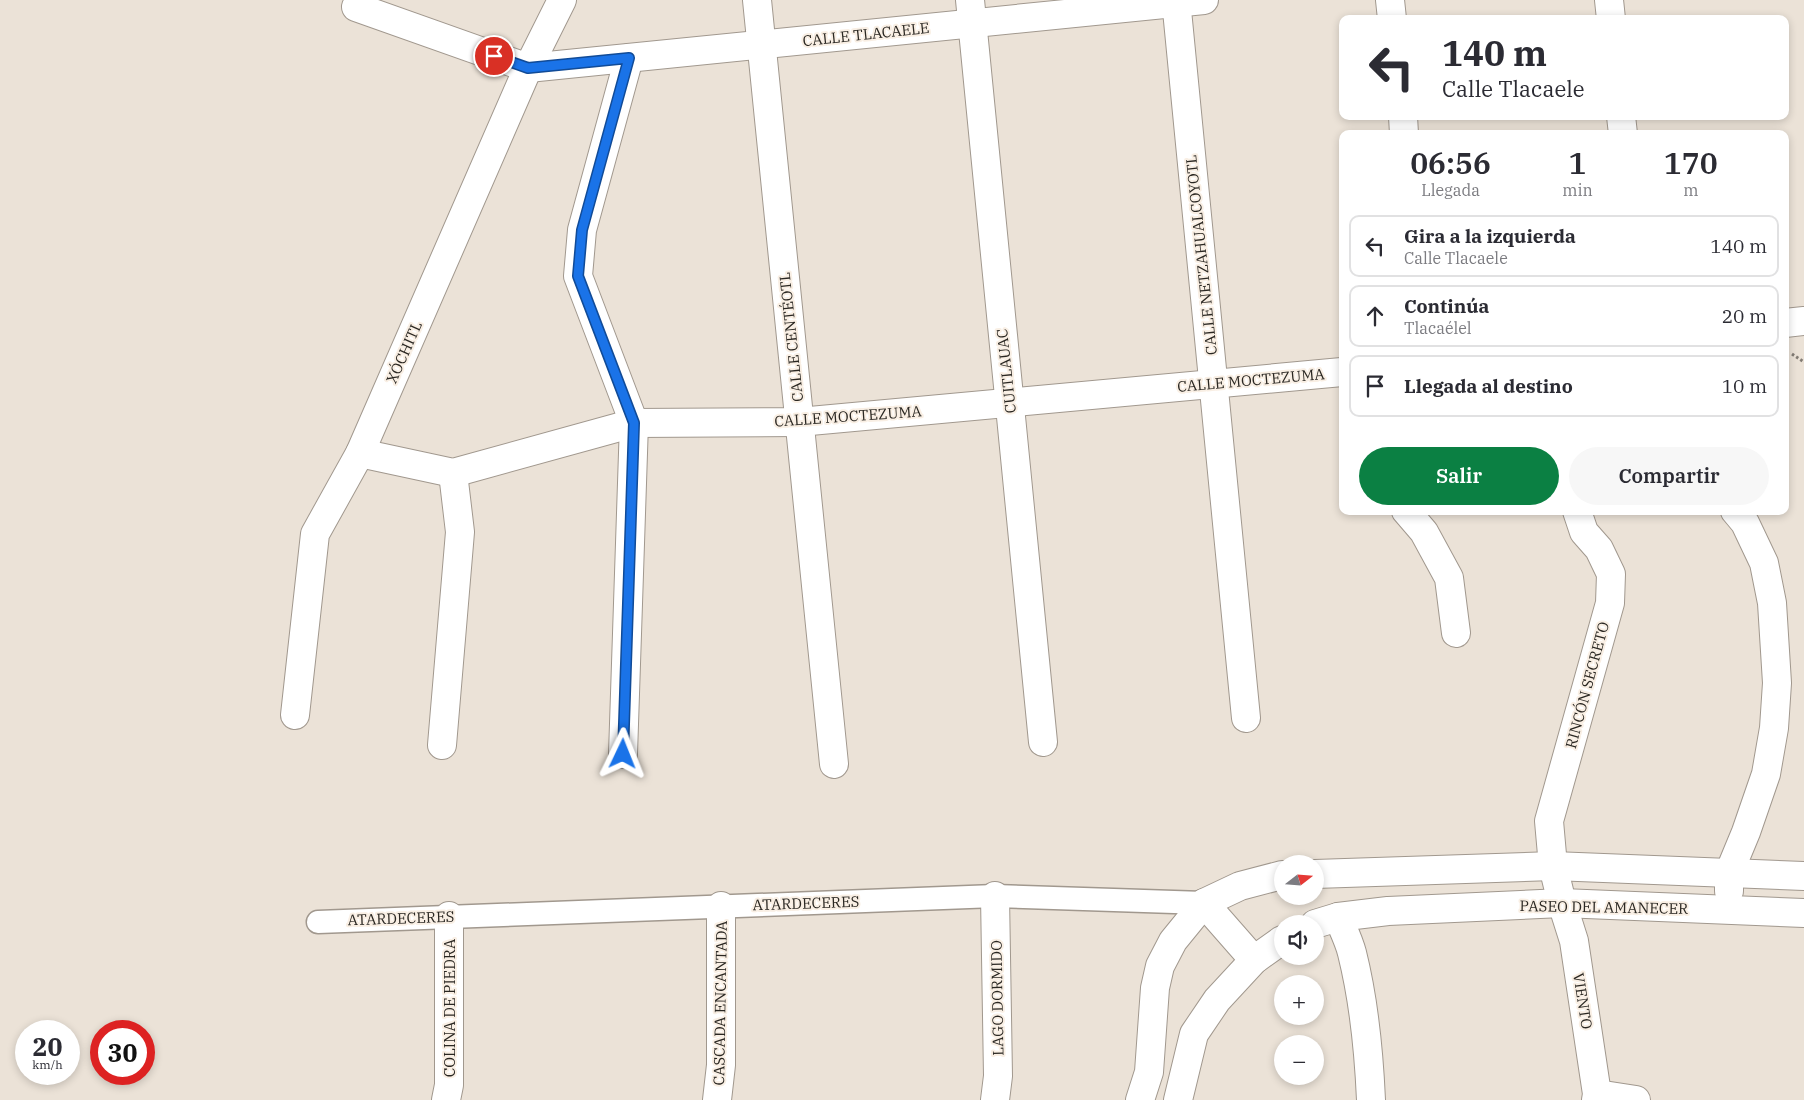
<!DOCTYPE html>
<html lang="es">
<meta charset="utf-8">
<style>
body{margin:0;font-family:"IBM Plex Serif",serif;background:#f7f7f7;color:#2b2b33;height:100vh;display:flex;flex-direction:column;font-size:19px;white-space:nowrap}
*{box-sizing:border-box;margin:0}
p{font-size:16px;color:#7c7c81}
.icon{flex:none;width:28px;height:28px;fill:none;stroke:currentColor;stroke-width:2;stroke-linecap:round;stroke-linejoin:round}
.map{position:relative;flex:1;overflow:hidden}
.drawer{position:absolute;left:1339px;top:130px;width:450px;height:385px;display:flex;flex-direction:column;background:#fff;border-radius:10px;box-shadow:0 2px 8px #0003}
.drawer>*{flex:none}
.banner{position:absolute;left:1339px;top:15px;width:450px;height:105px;border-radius:10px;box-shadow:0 2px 8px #0003;background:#fff;color:#2b2b33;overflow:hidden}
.needle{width:32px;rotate:73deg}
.controls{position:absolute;left:1274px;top:855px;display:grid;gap:10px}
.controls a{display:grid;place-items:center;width:50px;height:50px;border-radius:50%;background:#fff;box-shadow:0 2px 8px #0003;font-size:25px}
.speed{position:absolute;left:15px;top:1020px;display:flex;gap:10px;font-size:25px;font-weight:700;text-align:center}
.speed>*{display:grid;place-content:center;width:65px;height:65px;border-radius:50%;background:#fff;box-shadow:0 2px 8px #0003;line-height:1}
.speed small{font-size:12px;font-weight:400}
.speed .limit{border:8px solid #d22;background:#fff;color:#111}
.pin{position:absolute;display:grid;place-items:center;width:42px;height:42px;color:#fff;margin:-21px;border:2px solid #fff;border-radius:50%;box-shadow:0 1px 5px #0007}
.me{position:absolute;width:55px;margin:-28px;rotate:2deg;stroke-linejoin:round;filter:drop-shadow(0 0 4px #0008)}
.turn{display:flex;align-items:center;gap:18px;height:105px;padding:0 20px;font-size:22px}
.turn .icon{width:65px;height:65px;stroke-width:2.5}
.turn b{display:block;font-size:35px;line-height:42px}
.eta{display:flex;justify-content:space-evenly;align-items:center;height:85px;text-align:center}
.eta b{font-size:30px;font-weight:600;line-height:35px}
.button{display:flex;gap:10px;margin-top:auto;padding:10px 20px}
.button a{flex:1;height:58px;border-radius:30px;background:#0b8043;color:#fff;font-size:20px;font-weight:600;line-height:58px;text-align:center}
.button a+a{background:#f7f7f7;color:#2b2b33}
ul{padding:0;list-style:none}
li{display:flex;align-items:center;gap:15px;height:62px;margin:0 10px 8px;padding:0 10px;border:2px solid #e1e1e2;border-radius:10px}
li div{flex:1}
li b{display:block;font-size:19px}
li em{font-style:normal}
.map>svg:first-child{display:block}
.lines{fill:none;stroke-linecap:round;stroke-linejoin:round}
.pedestrian-casing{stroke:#a1988e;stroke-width:25}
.minor-casing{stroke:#a1988e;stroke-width:30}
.path{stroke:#827c74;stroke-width:3;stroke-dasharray:2.5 2.5;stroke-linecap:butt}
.pedestrian{stroke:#fff;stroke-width:22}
.minor{stroke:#fff;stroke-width:28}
.route-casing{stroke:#114b97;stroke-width:12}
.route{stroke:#1a73e8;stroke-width:9}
.labels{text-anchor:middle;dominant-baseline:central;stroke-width:4;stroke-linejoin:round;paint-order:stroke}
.street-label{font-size:15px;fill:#2a2722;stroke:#f9efe4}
</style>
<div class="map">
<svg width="1804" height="1100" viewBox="0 0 1804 1100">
<rect width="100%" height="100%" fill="#ebe2d7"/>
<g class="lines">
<defs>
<polyline id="pedestrian" points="318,922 995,896 1204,903"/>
<g id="minor">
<polyline points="757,0 834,764"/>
<polyline points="970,0 1043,742"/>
<polyline points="1176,0 1246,718"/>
<polyline points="1390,0 1392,19"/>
<polyline points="1609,0 1611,19"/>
<polyline points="356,7 528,68 1204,0"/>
<polyline points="1403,116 1404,134"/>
<polyline points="1621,116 1623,134"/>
<polyline points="1785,323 1804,321"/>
<polyline points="360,453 453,473 634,423 799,422 1342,372"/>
<polyline points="1406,511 1424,532 1449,578 1456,633"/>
<polyline points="1577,511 1584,532 1599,549 1611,574 1610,603 1549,821 1553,866 1562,903 1574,941 1597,1094 1596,1100"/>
<polyline points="295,715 315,534 360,453 528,68 562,0"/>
<polyline points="442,745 460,532 453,473"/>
<polyline points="623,754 634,423 578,276 582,230 629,58"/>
<polyline points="1315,874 1553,866 1804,876"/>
<polyline points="1729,891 1729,873 1746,832 1766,774 1774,728 1777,683 1772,603 1764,563 1745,523 1735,511"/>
<polyline points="995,896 998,1076 995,1100"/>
<polyline points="1204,903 1254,960"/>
<path d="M1338,917C1343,929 1349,941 1352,953C1363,997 1369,1055 1371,1100"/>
<polyline points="1315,924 1338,917 1388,911 1562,903 1804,913"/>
<polyline points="1597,1094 1636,1100"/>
<polyline points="446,1100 449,1085 449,916"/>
<polyline points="717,1100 721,1065 721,906"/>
<polyline points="1140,1100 1149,1072 1155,988 1160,966 1173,941 1204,903 1240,886 1282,875"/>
<polyline points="1178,1100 1194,1034 1217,1000 1254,960 1282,940"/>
</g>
</defs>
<use href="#pedestrian" class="pedestrian-casing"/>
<use href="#minor" class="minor-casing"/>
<polyline class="path" points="1792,354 1804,362"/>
<use href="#pedestrian" class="pedestrian"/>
<use href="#minor" class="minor"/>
</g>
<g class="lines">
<defs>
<polyline id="route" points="494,56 528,68 629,58 582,230 578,276 634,423 623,754"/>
</defs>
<use href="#route" class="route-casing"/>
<use href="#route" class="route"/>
</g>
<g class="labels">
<g class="street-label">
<text transform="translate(866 34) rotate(-6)">CALLE TLACAELE</text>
<text transform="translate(1201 255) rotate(-96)">CALLE NETZAHUALCOYOTL</text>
<text transform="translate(791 337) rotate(-96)">CALLE CENTÉOTL</text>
<text transform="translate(404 352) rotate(-66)">XÓCHITL</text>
<text transform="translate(1006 371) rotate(-96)">CUITLAUAC</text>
<text transform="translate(1251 380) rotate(-5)">CALLE MOCTEZUMA</text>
<text transform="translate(848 416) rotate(-4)">CALLE MOCTEZUMA</text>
<text transform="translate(1587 685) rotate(-75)">RINCÓN SECRETO</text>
<text transform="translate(806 903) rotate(-2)">ATARDECERES</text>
<text transform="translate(1604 907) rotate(1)">PASEO DEL AMANECER</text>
<text transform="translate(401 918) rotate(-2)">ATARDECERES</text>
<text transform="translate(997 998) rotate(-91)">LAGO DORMIDO</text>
<text transform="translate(1583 1001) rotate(81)">VIENTO</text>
<text transform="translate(720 1003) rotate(-89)">CASCADA ENCANTADA</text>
<text transform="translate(449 1008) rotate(-90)">COLINA DE PIEDRA</text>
</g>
</g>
</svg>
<div class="controls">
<a><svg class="needle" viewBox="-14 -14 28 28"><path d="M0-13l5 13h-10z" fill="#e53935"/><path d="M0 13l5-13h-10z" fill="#7c7c81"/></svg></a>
<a><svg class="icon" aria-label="sound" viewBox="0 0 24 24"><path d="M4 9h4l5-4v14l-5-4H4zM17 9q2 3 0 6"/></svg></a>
<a>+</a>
<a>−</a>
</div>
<div class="speed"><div>20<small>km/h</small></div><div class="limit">30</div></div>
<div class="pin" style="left:494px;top:56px;background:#d93025"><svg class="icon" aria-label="arrive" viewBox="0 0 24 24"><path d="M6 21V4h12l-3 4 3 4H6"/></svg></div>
<svg class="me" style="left:623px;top:754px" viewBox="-20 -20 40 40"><path d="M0-17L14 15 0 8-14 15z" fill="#1a73e8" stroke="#fff" stroke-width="4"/></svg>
<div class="banner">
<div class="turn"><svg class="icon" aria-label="left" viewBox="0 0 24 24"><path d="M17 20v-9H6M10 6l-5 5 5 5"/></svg><div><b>140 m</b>Calle Tlacaele</div></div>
</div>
<section class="drawer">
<div class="eta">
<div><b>06:56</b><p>Llegada</p></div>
<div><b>1</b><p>min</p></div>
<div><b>170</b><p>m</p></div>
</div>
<ul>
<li><svg class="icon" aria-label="left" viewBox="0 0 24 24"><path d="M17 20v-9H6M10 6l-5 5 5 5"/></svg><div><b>Gira a la izquierda</b><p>Calle Tlacaele</p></div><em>140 m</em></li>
<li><svg class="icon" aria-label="ahead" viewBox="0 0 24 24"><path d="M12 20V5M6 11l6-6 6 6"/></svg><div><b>Continúa</b><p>Tlacaélel</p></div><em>20 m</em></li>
<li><svg class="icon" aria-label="arrive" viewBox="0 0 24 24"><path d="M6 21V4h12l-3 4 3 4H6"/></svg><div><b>Llegada al destino</b></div><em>10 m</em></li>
</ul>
<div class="button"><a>Salir</a><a>Compartir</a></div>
</section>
</div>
